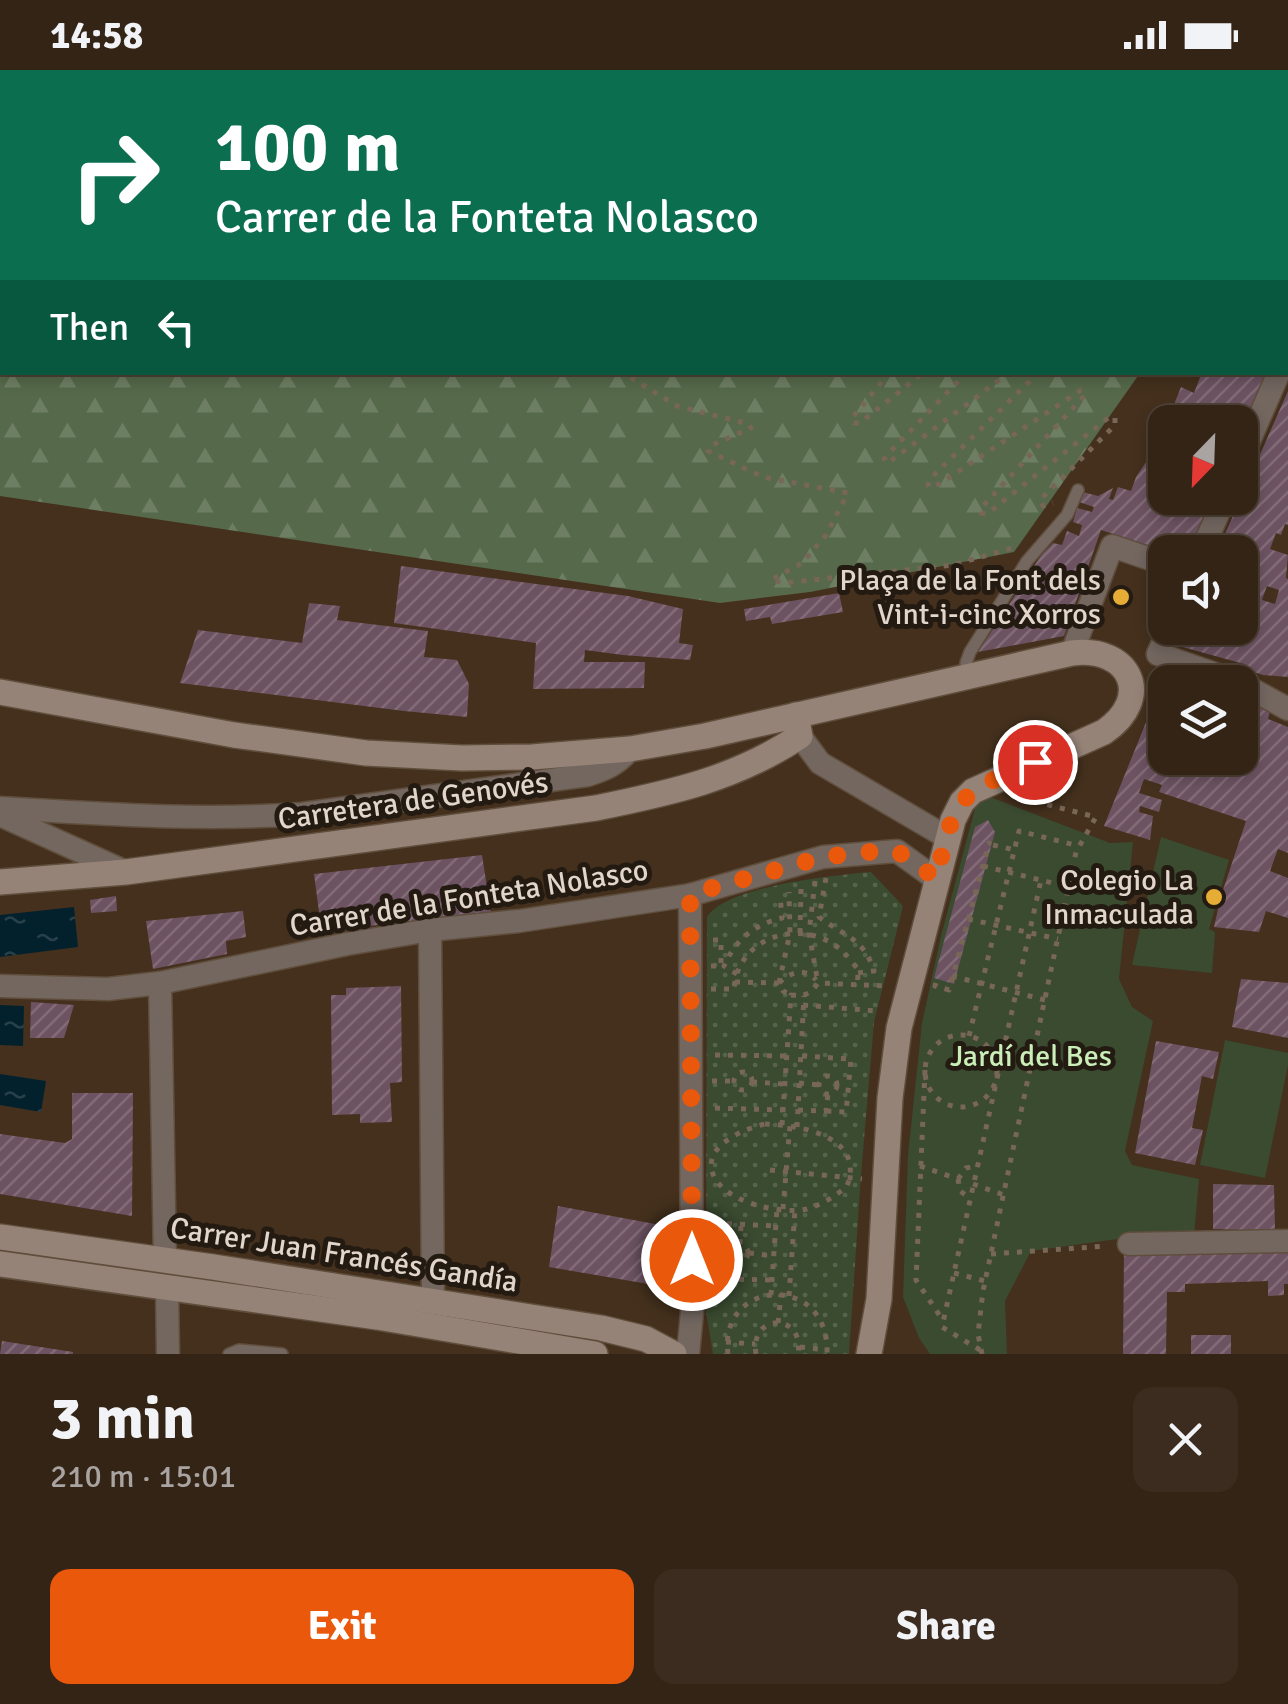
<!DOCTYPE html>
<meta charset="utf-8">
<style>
body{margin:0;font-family:Signika,sans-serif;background:#3b2c1f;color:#f1f3f6;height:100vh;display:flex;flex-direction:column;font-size:38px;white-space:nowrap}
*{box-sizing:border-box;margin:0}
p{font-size:32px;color:#a9a4a1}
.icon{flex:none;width:55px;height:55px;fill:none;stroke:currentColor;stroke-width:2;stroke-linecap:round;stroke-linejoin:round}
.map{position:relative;height:1284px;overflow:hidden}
.details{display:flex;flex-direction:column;background:#332416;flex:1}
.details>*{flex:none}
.hud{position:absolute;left:0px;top:0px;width:1290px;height:305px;box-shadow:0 5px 15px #0003,0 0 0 2px #4e4135;background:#0b6e4f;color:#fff;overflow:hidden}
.needle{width:65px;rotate:203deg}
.controls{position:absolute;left:1148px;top:335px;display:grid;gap:20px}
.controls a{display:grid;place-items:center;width:110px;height:110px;border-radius:20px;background:#332416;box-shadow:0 5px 15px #0003,0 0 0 2px #4e4135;font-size:50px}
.pin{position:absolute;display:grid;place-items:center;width:85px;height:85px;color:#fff;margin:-42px;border:5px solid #fff;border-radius:50%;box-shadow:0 2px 10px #0007}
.me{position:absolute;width:110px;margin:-55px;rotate:0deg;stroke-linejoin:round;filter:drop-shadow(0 0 8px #0008)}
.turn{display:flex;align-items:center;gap:35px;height:210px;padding:0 50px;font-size:45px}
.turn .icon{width:130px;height:130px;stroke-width:2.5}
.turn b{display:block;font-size:70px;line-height:85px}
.then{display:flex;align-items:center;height:95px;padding:0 50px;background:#0003;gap:20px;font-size:38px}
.round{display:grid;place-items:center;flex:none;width:105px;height:105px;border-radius:20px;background:#3b2c1f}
.head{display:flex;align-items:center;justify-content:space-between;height:170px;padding:0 50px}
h1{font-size:60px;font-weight:800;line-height:75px}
.action{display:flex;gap:20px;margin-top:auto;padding:20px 50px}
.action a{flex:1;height:115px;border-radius:20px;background:#ea580c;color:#fff;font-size:40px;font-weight:800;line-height:115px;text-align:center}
.action a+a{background:#3b2c1f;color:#f1f3f6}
.status{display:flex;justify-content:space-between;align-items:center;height:70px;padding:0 50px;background:#332416;direction:ltr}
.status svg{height:28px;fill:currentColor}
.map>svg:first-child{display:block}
.grass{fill:url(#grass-dots)}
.forest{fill:url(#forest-firs)}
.garden{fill:#3a4b30}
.water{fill:url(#water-ripples)}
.building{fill:url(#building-hatch);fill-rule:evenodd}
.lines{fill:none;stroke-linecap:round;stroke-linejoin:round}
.lane-casing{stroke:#604e3c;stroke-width:14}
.street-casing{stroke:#604e3c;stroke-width:25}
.secondary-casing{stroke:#604e3c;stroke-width:28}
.path{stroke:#786656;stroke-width:5;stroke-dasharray:5 8;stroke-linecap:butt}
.lane{stroke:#736760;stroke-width:11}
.street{stroke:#736760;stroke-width:22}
.secondary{stroke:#968378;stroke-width:25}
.route{stroke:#ea580c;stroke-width:18;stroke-dasharray:0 32.4}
.poi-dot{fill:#e5ad35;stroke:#231a12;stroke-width:4}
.labels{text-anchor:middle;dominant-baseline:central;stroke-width:10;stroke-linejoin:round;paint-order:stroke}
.poi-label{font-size:30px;fill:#e2d5ca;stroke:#231a12;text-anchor:end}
.street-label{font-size:30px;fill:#e2d5ca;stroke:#231a12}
.park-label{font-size:30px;fill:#caeeb7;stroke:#231a12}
</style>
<div class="status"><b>14:58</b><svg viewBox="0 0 49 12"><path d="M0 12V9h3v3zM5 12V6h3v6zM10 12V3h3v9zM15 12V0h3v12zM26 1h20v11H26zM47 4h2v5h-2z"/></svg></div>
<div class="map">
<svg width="1288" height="1284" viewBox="0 0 1288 1284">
<defs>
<pattern id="grass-dots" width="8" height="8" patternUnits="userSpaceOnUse" patternTransform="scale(2.5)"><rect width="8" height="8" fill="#3a4b30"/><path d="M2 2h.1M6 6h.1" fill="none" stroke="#56644d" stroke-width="1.8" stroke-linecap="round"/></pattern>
<pattern id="forest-firs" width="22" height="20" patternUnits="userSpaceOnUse" patternTransform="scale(2.5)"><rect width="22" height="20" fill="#56694a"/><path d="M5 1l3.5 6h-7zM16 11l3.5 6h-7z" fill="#6e7e63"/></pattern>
<pattern id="water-ripples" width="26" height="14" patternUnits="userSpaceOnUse" patternTransform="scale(2.5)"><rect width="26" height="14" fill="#02212d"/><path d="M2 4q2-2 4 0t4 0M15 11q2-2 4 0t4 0" fill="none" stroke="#27404a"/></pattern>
<pattern id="building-hatch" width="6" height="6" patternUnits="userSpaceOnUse" patternTransform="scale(2.5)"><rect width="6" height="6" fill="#6d5362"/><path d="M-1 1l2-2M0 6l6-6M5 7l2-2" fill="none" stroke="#826b77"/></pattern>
</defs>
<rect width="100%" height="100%" fill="#44301d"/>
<path class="grass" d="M871,802L903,836L874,952L861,1105L849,1284H713L706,1241L707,847C726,816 835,805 871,802Z"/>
<polygon class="forest" points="0,0 1036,0 1039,2 2,2 2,302 1140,303 1014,482 810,522 720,533 0,426"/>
<g class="garden">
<polygon points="990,727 1110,773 1133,772 1119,909 1132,937 1153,951 1125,1081 1132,1095 1199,1109 1194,1166 1125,1168 1031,1181 1005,1231 1007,1284 930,1284 919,1268 903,1227 908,1085 922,953 941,866 976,735"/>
<polygon points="1161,767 1229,790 1209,859 1215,862 1212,903 1132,895"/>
<polygon points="1225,970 1288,983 1288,995 1265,1108 1200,1095"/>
</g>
<g class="water">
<polygon points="74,837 78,877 0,887 0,845"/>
<polygon points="0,935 24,936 23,976 0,975"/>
<polygon points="0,1004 46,1011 41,1042 0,1035"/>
</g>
<g class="building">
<polygon points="1195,302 1267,302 1240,364 1240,352 1197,352 1202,342 1191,337 1184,352 1167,352 1181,317 1194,323 1201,305"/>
<path d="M1288,321V455L1285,454L1281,465L1276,463L1270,479L1288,485L1286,508L1288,509V607L1263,605L1242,598L1244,594L1179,576L1178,572L1185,558H1240V511L1248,514L1254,500L1246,496L1240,510V482H1217ZM1267,516L1279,520L1275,534L1262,530Z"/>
<path d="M1165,354V428H1212L1188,482H1169L1101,460L1064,566L978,582L1042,484L1053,473L1062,475L1067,461L1079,466L1082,455L1073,452L1077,438L1092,442L1094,437L1079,432L1083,422L1098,426L1113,418L1109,429L1113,430L1118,417L1131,421L1136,407L1153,382ZM1032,536L1043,540L1039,551L1026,553Z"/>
<polygon points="401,496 628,526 683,539 679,573 693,575 690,590 623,585 585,580 584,592 645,592 644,618 533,619 536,573 394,553"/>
<polygon points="839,523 843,542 772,554 770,547 746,551 744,539"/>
<polygon points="309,533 340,536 337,550 428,561 424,587 457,590 469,614 467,647 404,641 180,613 198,560 302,573"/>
<polygon points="1166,603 1190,612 1165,612 1165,685 1163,689 1155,686 1151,695 1161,699 1165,690 1171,693 1173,688 1205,688 1212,690 1213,688 1240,688 1240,630 1270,641 1268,649 1288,657 1288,783 1278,779 1270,801 1288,808 1288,848 1266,841 1259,862 1214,857 1221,826 1246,751 1159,722 1162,715 1144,709 1139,723 1162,730 1159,742 1140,736 1139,742 1153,746 1150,770 1104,756"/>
<polygon points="988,750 995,762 954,914 934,908 975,757"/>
<polygon points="482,785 491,843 368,856 322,865 314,804"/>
<polygon points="116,826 117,841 91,843 90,830"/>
<polygon points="243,841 246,867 226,871 227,884 153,899 146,851"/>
<polygon points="1241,909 1288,913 1288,968 1232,957"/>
<polygon points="401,916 402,1012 390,1013 392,1052 360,1053 360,1044 332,1045 331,925 346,925 346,918"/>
<polygon points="31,932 74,935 64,968 30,968"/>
<polygon points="1156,971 1219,982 1213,1009 1202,1006 1192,1058 1203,1060 1195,1095 1135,1083"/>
<polygon points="72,1023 133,1023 132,1146 0,1124 0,1064 65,1073 72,1069"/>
<polygon points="1213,1114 1274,1115 1275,1161 1213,1159"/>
<polygon points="558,1136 666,1156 654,1215 549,1197"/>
<polygon points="1288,1181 1288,1214 1284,1214 1284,1225 1268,1226 1268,1211 1185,1214 1185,1222 1167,1222 1166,1284 1123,1284 1124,1182"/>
<rect x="1191" y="1265" width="40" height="19"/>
<polygon points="2,1271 73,1282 73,1284 0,1284"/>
</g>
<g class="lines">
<defs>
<g id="lane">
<polyline points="967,608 966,593 970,582 1027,491 1067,445 1078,420"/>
<polyline points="229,1284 239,1280 282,1284"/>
</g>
<g id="street">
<polyline points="1152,0 1157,2"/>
<polyline points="1288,71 1288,72"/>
<polyline points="1288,283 1288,282"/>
<polyline points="1240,392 1279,302"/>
<polyline points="1201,482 1225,428"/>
<polyline points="1072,583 1112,476 1165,494"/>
<polyline points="1158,584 1238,612"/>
<polyline points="1158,584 1169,558"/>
<polyline points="1240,613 1288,639"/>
<polyline points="800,666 820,693 948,768"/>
<path d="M0,738C101,744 201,751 302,744L588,705C606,699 618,694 630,679"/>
<polyline points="0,745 126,802"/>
<polyline points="430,860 433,1230"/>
<polyline points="160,913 165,1191"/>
<polyline points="0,916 108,919 160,913 347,874 430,860 519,851 690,825 823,787 897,781 936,809"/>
<polyline points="1129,1174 1288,1171"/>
<polyline points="167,1217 168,1284"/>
<polyline points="688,1284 692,1242 690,825"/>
</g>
<g id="secondary">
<path d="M0,622L234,665L366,683L462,688L532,687L630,679L705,666L1072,583C1131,576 1154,628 1104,662L973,721L962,732L953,750L899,958L890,1028L879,1229L869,1284"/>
<path d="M0,812L126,802L596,738C670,723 736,709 800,666L796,645"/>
<polyline points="0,1167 213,1197 601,1258 646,1269 674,1284"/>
<polyline points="0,1194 377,1247 595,1284"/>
</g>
</defs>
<use href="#lane" class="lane-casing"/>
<use href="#street" class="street-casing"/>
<use href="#secondary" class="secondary-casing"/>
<g class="path">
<polyline points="337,0 343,2"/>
<polyline points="641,302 630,307 677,336 749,354 751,358 710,376 708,381 763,407 848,423 826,465 802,493 771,510 783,513 953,495 1016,477"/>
<polyline points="833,302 837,309 846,302"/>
<polyline points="890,302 852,348 854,353 860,353 924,302"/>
<polyline points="967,302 888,384 884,389 888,393 1010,302"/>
<polyline points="1039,302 931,408 928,415 930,418 941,413 1081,320 1085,323 1084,326 983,436 981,443 987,444 1108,348 1115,347 1115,355 1040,430 1043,436 1053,433"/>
<polyline points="993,775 1015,780"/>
<polyline points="983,796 1069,817"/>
<path d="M826,808L819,847C844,866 864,868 874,901L857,903"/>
<polyline points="815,811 809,863 818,913"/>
<polyline points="968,849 1058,869"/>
<polyline points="800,863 801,819"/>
<polyline points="711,896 721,896 721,870 713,870"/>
<path d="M737,904L724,896C735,870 755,854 782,848L780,825"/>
<polyline points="952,906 1045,930"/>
<polyline points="735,912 779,913 783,921 791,925"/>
<polyline points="779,913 790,863 789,822"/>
<path d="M779,913C790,902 805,897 816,910"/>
<polyline points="936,913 935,916 949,920 989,773 991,774"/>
<path d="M711,919H734C738,862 811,845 847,886C848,887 856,897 857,898C859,903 857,909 858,914"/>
<polyline points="803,935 877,941"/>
<circle cx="961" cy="1001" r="36"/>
<polyline points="969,966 1019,761 1079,776"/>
<polyline points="715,985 787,986"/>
<polyline points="802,986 851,989 846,1042 826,1041"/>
<polyline points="925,1000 916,1210 942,1249"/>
<circle cx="743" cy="1011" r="9"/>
<circle cx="828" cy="1015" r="9"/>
<polyline points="712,1011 734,1011"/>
<polyline points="752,1012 784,1014"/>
<polyline points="799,1013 819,1015"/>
<polyline points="715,1038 783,1040"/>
<polyline points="798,1040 826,1041 828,1024"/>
<path d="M765,1054C799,1055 866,1066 847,1116C836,1126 821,1135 807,1139C780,1145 720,1132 712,1101C705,1074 747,1058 765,1054Z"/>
<path d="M782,1055L791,925C805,926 810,925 818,913L886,916"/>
<polyline points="797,1057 804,926"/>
<polyline points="920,1096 958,1109"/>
<polyline points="770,1100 862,1109"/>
<polyline points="958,1109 966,1098 976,1096"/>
<polyline points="958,1109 960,1121 970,1128"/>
<polyline points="973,1114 1004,1125"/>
<polyline points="783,1139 790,1055"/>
<polyline points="714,1153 776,1156"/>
<circle cx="739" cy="1183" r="9"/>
<polyline points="715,1174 721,1173 721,1201 715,1202"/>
<polyline points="740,1174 741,1155"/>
<polyline points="749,1183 774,1186"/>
<polyline points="991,1184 1107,1176"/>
<polyline points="954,1203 985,1211"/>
<polyline points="726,1209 772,1210"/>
<polyline points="771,1225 777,1138"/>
<polyline points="789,1226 795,1140"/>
<polyline points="778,1253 781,1224"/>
<polyline points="726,1272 755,1274"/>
<polyline points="800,1277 827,1280"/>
<polyline points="980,1280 942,1257 1041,810"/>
<path d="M728,1284C718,1208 830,1202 827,1284"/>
<path d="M756,1284C749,1243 805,1242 798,1284"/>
<polyline points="982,1284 978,1264 983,1221 1076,782 1096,747 1021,728"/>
</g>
<use href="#lane" class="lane"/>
<use href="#street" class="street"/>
<use href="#secondary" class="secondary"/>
</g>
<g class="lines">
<path class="route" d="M692,1190L690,824L823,787L878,781H897L936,808C942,787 948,748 963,731C980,712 1012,703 1035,692"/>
</g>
<g class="poi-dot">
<circle cx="1121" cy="527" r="10"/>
<circle cx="1214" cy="827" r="10"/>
</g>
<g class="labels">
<g class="poi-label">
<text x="1101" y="510">Plaça de la Font dels<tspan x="1101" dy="34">Vint-i-cinc Xorros</tspan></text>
<text x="1194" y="810">Colegio La<tspan x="1194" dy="34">Inmaculada</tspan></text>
</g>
<g class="street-label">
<text transform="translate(413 731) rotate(-8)">Carretera de Genovés</text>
<text transform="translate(469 828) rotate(-9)">Carrer de la Fonteta Nolasco</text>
<text transform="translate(344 1185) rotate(9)">Carrer Juan Francés Gandía</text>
</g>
<g class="park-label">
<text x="1031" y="986">Jardí del Bes</text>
</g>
</g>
</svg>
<div class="controls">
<a><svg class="needle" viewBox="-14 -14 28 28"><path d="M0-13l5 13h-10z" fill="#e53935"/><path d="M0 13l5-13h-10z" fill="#a9a4a1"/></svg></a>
<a><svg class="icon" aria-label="sound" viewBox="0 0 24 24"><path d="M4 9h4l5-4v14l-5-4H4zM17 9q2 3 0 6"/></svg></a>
<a><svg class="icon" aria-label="layers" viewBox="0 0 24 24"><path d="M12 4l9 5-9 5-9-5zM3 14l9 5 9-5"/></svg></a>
</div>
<div class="pin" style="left:1035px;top:692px;background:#d93025"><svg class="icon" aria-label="arrive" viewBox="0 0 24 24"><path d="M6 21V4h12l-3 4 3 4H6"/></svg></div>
<svg class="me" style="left:692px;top:1190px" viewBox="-20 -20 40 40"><circle r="17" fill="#ea580c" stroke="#fff" stroke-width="3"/><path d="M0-11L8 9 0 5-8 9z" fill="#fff"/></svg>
<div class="hud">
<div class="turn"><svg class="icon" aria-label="right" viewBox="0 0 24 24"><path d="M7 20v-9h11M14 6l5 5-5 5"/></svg><div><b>100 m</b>Carrer de la Fonteta Nolasco</div></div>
<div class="then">Then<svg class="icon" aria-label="left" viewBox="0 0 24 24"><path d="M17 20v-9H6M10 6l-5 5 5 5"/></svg></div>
</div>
</div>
<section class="details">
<div class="head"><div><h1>3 min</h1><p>210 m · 15:01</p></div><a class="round"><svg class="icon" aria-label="close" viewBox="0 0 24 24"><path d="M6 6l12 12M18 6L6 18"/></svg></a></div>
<div class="action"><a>Exit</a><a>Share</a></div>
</section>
